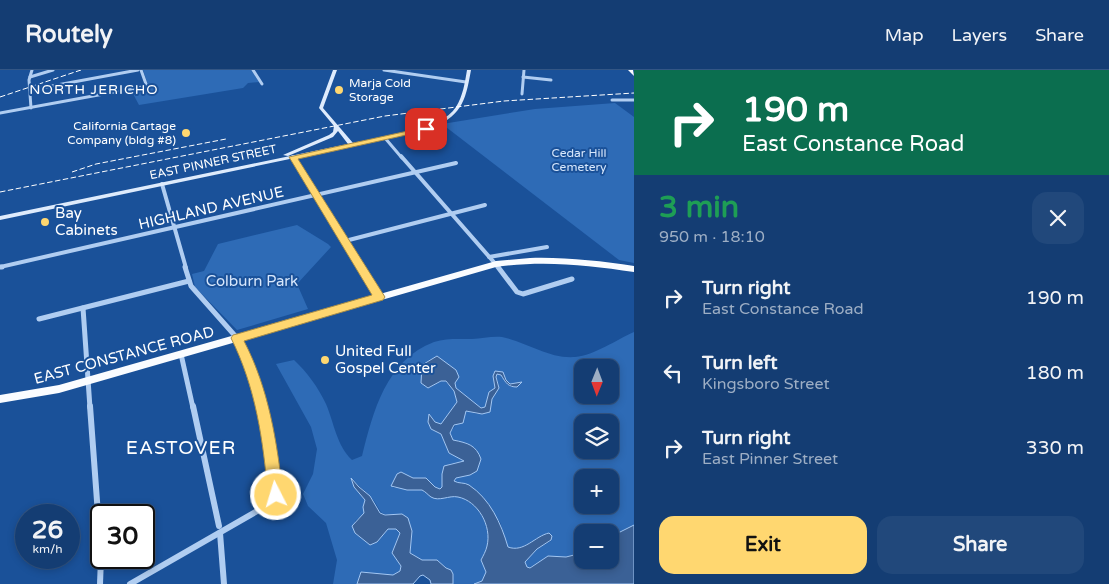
<!DOCTYPE html>
<meta charset="utf-8">
<style>
body{margin:0;font-family:"Varela Round",sans-serif;background:#21487b;color:#f1f3f6;height:100vh;display:flex;flex-direction:column;font-size:19px;white-space:nowrap}
*{box-sizing:border-box;margin:0}
p{font-size:16px;color:#9daec4}
.icon{flex:none;width:28px;height:28px;fill:none;stroke:currentColor;stroke-width:2;stroke-linecap:round;stroke-linejoin:round}
.map{position:relative;flex:1;overflow:hidden}
.panel{display:flex;flex-direction:column;background:#143d73;width:475px}
.panel>*{flex:none}
.banner{background:#0b6e4f;color:#fff;overflow:hidden}
.needle{width:32px;rotate:181deg}
.tools{position:absolute;left:574px;top:289px;display:grid;gap:10px}
.tools a{display:grid;place-items:center;width:45px;height:45px;border-radius:10px;background:#143d73;box-shadow:0 2px 8px #0003,0 0 0 1px #335685;font-size:25px}
.speed{position:absolute;left:15px;top:434px;display:flex;gap:10px;font-size:25px;font-weight:700;text-align:center}
.speed>*{display:grid;place-content:center;width:65px;height:65px;border-radius:50%;background:#143d73;box-shadow:0 2px 8px #0003,0 0 0 1px #335685;line-height:1}
.speed small{font-size:12px;font-weight:400}
.speed .limit{border:2px solid #111;border-radius:8px;background:#fff;color:#111}
.pin{position:absolute;display:grid;place-items:center;width:42px;height:42px;color:#fff;margin:-21px;border-radius:10px;box-shadow:0 2px 8px #0006}
.me{position:absolute;width:55px;margin:-28px;rotate:355deg;stroke-linejoin:round;filter:drop-shadow(0 0 4px #0008)}
.turn{display:flex;align-items:center;gap:18px;height:105px;padding:0 25px;font-size:22px}
.turn .icon{width:65px;height:65px;stroke-width:2.5}
.turn b{display:block;font-size:35px;line-height:42px}
.round{display:grid;place-items:center;flex:none;width:52px;height:52px;border-radius:15px;background:#21487b}
.summary{display:flex;align-items:center;justify-content:space-between;height:85px;padding:0 25px}
h1{font-size:30px;font-weight:800;line-height:38px;color:#1e9e55}
.primary-button{display:flex;gap:10px;margin-top:auto;padding:10px 25px}
.primary-button a{flex:1;height:58px;border-radius:15px;background:#ffd770;color:#111;font-size:20px;font-weight:800;line-height:58px;text-align:center}
.primary-button a+a{background:#21487b;color:#f1f3f6}
ul{padding:0;list-style:none}
li{display:flex;align-items:center;gap:15px;height:75px;padding:0 25px}
li div{flex:1}
li b{display:block;font-size:19px}
li em{font-style:normal}
header{display:flex;align-items:center;gap:30px;box-sizing:border-box;height:70px;padding:0 25px;background:#143d73;border-bottom:1px solid #335685}
header strong{font-size:24px}
nav{display:flex;gap:28px;margin-inline-start:auto;font-size:18px}
main{display:flex;flex:1;min-height:0}
.map>svg:first-child{display:block}
.green{fill:#2e6bb6;fill-rule:evenodd}
.water{fill:#3b6196;stroke:#a3c7f3}
.lines{fill:none;stroke-linecap:round;stroke-linejoin:round}
.street-far3{stroke:#b0cdf1;stroke-width:3}
.street-far2{stroke:#b0cdf1;stroke-width:4}
.street-far1{stroke:#b0cdf1;stroke-width:5}
.street{stroke:#b0cdf1;stroke-width:6}
.secondary{fill:#deebfc;fill-rule:evenodd}
.primary{fill:#fafcff;fill-rule:evenodd}
.rail{stroke:#fff;stroke-width:1;stroke-dasharray:5.5 2.5;stroke-linecap:butt}
.route{fill:#ffd770;stroke:#a68c49}
.poi-dot{fill:#ffd770;stroke:#1a5199;stroke-width:2}
.labels{text-anchor:middle;dominant-baseline:central;stroke-width:4;stroke-linejoin:round;paint-order:stroke}
.far-poi-label{font-size:12px;fill:#fff;stroke:#1a5199;text-anchor:start}
.far-park-label{font-size:12px;fill:#d7e7fc;stroke:#1a5199}
.far-street-label{font-size:12px;fill:#fff;stroke:#1a5199}
.far-neighbourhood-label{font-size:14px;letter-spacing:1px;fill:#fff;stroke:#1a5199}
.street-label{font-size:15px;fill:#fff;stroke:#1a5199}
.poi-label{font-size:15px;fill:#fff;stroke:#1a5199;text-anchor:start}
.park-label{font-size:15px;fill:#d7e7fc;stroke:#1a5199}
.near-neighbourhood-label{font-size:19px;letter-spacing:1px;fill:#fff;stroke:#1a5199}
</style>
<header>
<strong>Routely</strong>
<nav><a>Map</a><a>Layers</a><a>Share</a></nav>
</header>
<main>
<div class="map">
<svg width="634" height="514" viewBox="0 0 634 514">
<rect width="100%" height="100%" fill="#1a5199"/>
<g class="green">
<polygon points="143,0 251,0 259,12 248,13 243,18 139,35 131,20 148,15"/>
<polygon points="615,33 634,47 634,193 619,190 442,54 535,39"/>
<polygon points="297,155 328,174 331,177 297,214 308,239 237,260 195,217 192,204 204,201 218,174"/>
<path d="M634,262V455L610,467V462H582V483L565,487L548,486L529,498L527,497L525,492L537,479L551,471L541,466C534,474 518,481 508,477L500,452L463,413H457L454,411L456,408L470,405L467,373L453,370L450,363L466,341L477,344L490,342C490,338 491,333 492,329C497,319 502,320 496,307L497,304L501,305L506,313L511,317L519,313L510,314L498,301L494,306L496,319L489,322L485,337L481,338L456,318L439,287L437,286L424,293L428,318L442,311H445L454,321L457,332L441,354L435,352L430,345L428,352L431,359L441,364L449,383L464,391L449,394L442,404V417L440,419L435,417L426,408H413L401,402L393,418C397,418 420,419 423,420C428,422 430,428 436,428C443,430 451,425 459,427C478,432 492,457 487,476C486,481 483,486 481,490L486,502L482,511L474,514H453V504L437,490H422L410,483L412,461L402,444C374,446 385,443 370,426C364,420 358,416 353,409L354,417L365,430V443L355,451V463L370,475L377,472L388,459H396L400,463L392,483L401,496L400,501L393,506L361,502L357,514H333L337,490L326,453L308,436L303,424L313,404L317,379L311,357L276,294L294,290C307,302 318,317 326,334C334,353 337,376 352,390L362,386C373,342 386,290 434,272C446,268 459,269 472,269C482,269 491,266 502,267C527,272 549,289 575,287C595,285 616,270 634,262ZM582,298H610V325H582ZM582,352H610V380H582ZM582,408H610V435H582Z"/>
</g>
<g class="water">
<path d="M437,286L456,300L459,307L455,313L456,318L481,338L485,337L489,322L495,318L493,306L495,301L503,302L506,310L510,314L522,312L517,317C508,317 506,313 501,305L497,304L496,307L499,318L492,329L490,342L482,344L466,341L463,353L454,355L450,363L453,370C468,373 476,375 481,389L477,401L470,405L456,408L454,411C459,414 464,412 469,415C490,429 501,453 508,477C524,483 535,466 549,463L552,466L551,470L537,479L525,492L527,497L530,498L548,486L566,487L582,483V490H610V467L634,455V514H474L482,511L486,502L481,490C483,486 486,481 487,476C492,456 478,431 458,427C449,425 439,432 431,427C428,425 426,422 422,420H407L391,416L397,404L401,402L413,408H426L435,417L440,419L442,417V404L444,396L464,391L449,383L441,364L431,359L428,352L429,344L435,352L441,354L457,332L454,321L446,311H441L428,318L421,313L422,295Z"/>
<polygon points="351,408 359,417 370,426 380,443 385,445 402,444 408,448 412,461 410,483 422,490 437,490 446,498 451,500 453,504 453,514 431,514 430,510 423,505 420,506 413,514 357,514 361,502 393,505 400,501 401,496 392,483 400,463 396,459 388,459 377,472 370,475 355,463 352,456 364,443 363,437 365,430 354,417"/>
</g>
<g class="lines">
<g class="street-far3">
<polyline points="253,0 262,14"/>
<polyline points="384,0 466,12"/>
<polyline points="30,7 53,0"/>
<polyline points="523,7 551,10"/>
<polyline points="30,20 138,0"/>
<polyline points="522,24 524,0"/>
<polyline points="612,30 634,30"/>
<polyline points="31,38 29,10 32,0"/>
<polyline points="0,43 142,17 146,14 141,0"/>
<polyline points="385,68 402,88"/>
</g>
<g class="street-far2">
<polyline points="401,86 499,198"/>
<polyline points="293,87 361,198"/>
<polyline points="162,114 186,198"/>
<polyline points="345,171 485,135"/>
<polyline points="489,187 547,177"/>
<polyline points="0,197 456,93"/>
</g>
<g class="street-far1">
<polyline points="0,197 2,197"/>
<polyline points="185,197 191,216 237,268 246,286 263,338"/>
<polyline points="360,197 379,227"/>
<polyline points="498,197 517,222 523,224 572,209"/>
<polyline points="83,238 90,338"/>
<polyline points="39,249 189,211"/>
<polyline points="181,284 193,338"/>
</g>
<g class="street">
<polyline points="90,336 101,485"/>
<polyline points="193,336 219,456"/>
<polyline points="220,463 224,514"/>
<polyline points="100,514 101,488"/>
<polyline points="130,514 273,432 276,421 267,352 263,336"/>
</g>
<path class="secondary" d="M333,0H337L323,38L353,73C380,67 441,61 456,37C463,26 465,12 467,0H471C465,34 461,46 428,60L0,150V146L348,74L338,61L333,67L288,86L283,85L329,65L333,62L334,56L319,38Z"/>
<g class="primary">
<polygon points="628,0 633,0 634,6"/>
<path d="M530,188C565,187 600,191 634,196V202C588,195 543,190 496,197L59,323L0,333V325L59,315L496,191Z"/>
</g>
<g class="rail">
<polyline points="0,27 81,0"/>
<polyline points="72,102 96,94 226,69"/>
<polyline points="0,122 385,46 504,31 634,23"/>
</g>
</g>
<path class="route" d="M426,57L430,59L429,60L298,89L385,227L383,230L244,271C269,319 277,372 283,425L281,430L276,432L271,430L268,425C263,370 256,318 231,268L233,265L237,264L372,225L289,87Z"/>
<g class="poi-dot">
<circle cx="339" cy="20" r="5"/>
<circle cx="186" cy="63" r="5"/>
<circle cx="45" cy="152" r="5"/>
<circle cx="325" cy="290" r="5"/>
</g>
<g class="labels">
<g class="far-poi-label">
<text x="349" y="13">Marja Cold<tspan x="349" dy="14">Storage</tspan></text>
<text x="176" y="56" text-anchor="end">California Cartage<tspan x="176" dy="14">Company (bldg #8)</tspan></text>
</g>
<g class="far-park-label">
<text x="579" y="83">Cedar Hill<tspan x="579" dy="14">Cemetery</tspan></text>
</g>
<g class="far-street-label">
<text transform="translate(213 92) rotate(-12)">EAST PINNER STREET</text>
</g>
<g class="far-neighbourhood-label">
<text x="94" y="19">NORTH JERICHO</text>
</g>
<g class="street-label">
<text transform="translate(211 138) rotate(-13)">HIGHLAND AVENUE</text>
<text transform="translate(124 285) rotate(-15)">EAST CONSTANCE ROAD</text>
</g>
<g class="poi-label">
<text x="55" y="143">Bay<tspan x="55" dy="17">Cabinets</tspan></text>
<text x="335" y="281">United Full<tspan x="335" dy="17">Gospel Center</tspan></text>
</g>
<g class="park-label">
<text x="252" y="211">Colburn Park</text>
</g>
<g class="near-neighbourhood-label">
<text x="181" y="378">EASTOVER</text>
</g>
</g>
</svg>
<div class="tools">
<a><svg class="needle" viewBox="-14 -14 28 28"><path d="M0-13l5 13h-10z" fill="#e53935"/><path d="M0 13l5-13h-10z" fill="#9daec4"/></svg></a>
<a><svg class="icon" aria-label="layers" viewBox="0 0 24 24"><path d="M12 4l9 5-9 5-9-5zM3 14l9 5 9-5"/></svg></a>
<a>+</a>
<a>−</a>
</div>
<div class="speed"><div>26<small>km/h</small></div><div class="limit">30</div></div>
<div class="pin" style="left:426px;top:59px;background:#d93025"><svg class="icon" aria-label="arrive" viewBox="0 0 24 24"><path d="M6 21V4h12l-3 4 3 4H6"/></svg></div>
<svg class="me" style="left:276px;top:425px" viewBox="-20 -20 40 40"><circle r="17" fill="#ffd770" stroke="#fff" stroke-width="3"/><path d="M0-11L8 9 0 5-8 9z" fill="#fff"/></svg>
</div>
<section class="panel">
<div class="banner">
<div class="turn"><svg class="icon" aria-label="right" viewBox="0 0 24 24"><path d="M7 20v-9h11M14 6l5 5-5 5"/></svg><div><b>190 m</b>East Constance Road</div></div>
</div>
<div class="summary"><div><h1>3 min</h1><p>950 m · 18:10</p></div><a class="round"><svg class="icon" aria-label="close" viewBox="0 0 24 24"><path d="M6 6l12 12M18 6L6 18"/></svg></a></div>
<ul>
<li><svg class="icon" aria-label="right" viewBox="0 0 24 24"><path d="M7 20v-9h11M14 6l5 5-5 5"/></svg><div><b>Turn right</b><p>East Constance Road</p></div><em>190 m</em></li>
<li><svg class="icon" aria-label="left" viewBox="0 0 24 24"><path d="M17 20v-9H6M10 6l-5 5 5 5"/></svg><div><b>Turn left</b><p>Kingsboro Street</p></div><em>180 m</em></li>
<li><svg class="icon" aria-label="right" viewBox="0 0 24 24"><path d="M7 20v-9h11M14 6l5 5-5 5"/></svg><div><b>Turn right</b><p>East Pinner Street</p></div><em>330 m</em></li>
</ul>
<div class="primary-button"><a>Exit</a><a>Share</a></div>
</section>
</main>
